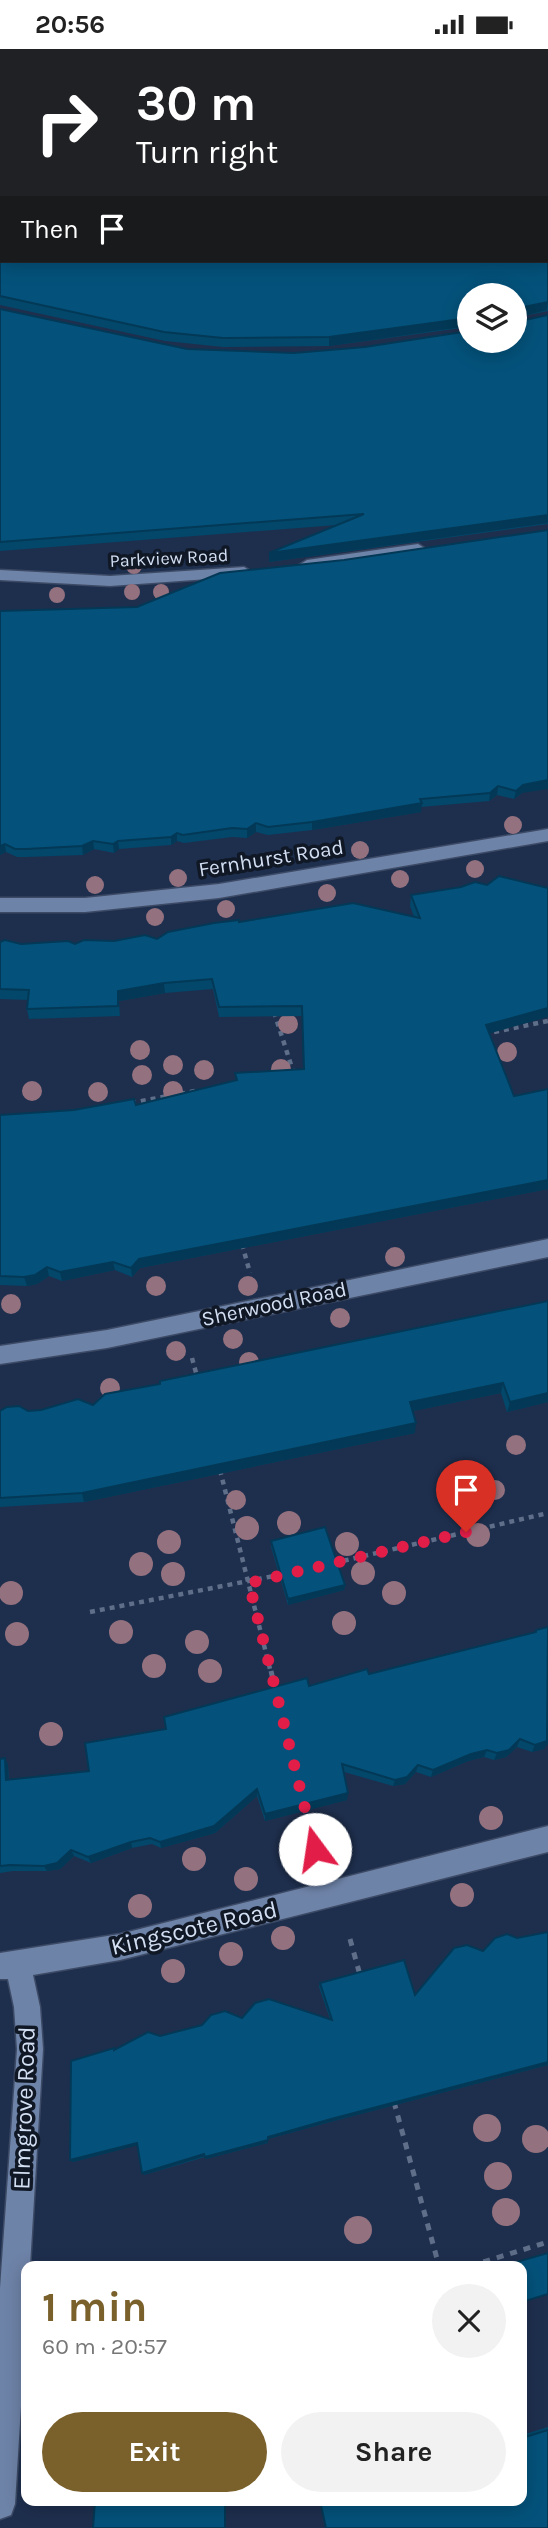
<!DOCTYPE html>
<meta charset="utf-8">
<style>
body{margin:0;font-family:Karla,sans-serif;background:#f2f2f2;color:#222;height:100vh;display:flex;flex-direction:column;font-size:26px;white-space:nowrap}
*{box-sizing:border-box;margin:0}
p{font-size:23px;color:#767676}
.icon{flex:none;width:38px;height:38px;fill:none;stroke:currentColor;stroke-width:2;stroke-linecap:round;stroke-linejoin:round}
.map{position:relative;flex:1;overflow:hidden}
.panel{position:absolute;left:21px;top:2212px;width:506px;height:245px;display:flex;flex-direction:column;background:#fff;border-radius:14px;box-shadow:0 4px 18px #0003}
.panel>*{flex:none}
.top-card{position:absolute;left:0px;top:0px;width:550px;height:214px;box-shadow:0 4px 18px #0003;background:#202124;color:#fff;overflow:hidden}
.buttons{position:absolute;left:457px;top:234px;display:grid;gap:14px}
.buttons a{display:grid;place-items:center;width:70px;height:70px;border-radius:50%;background:#fff;box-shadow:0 4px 18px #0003;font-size:35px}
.pin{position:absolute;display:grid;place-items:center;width:60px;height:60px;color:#fff;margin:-72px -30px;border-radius:50% 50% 50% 0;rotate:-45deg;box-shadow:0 0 7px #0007}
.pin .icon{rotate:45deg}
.me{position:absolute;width:77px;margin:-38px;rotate:346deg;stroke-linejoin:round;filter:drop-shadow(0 0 5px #0008)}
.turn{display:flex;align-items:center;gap:24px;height:147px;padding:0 21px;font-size:32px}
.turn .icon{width:91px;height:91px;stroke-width:2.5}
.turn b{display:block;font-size:49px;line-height:60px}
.then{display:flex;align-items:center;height:66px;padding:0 21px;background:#0003;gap:14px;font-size:26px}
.round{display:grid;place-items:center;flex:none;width:74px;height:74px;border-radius:37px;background:#f2f2f2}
.headline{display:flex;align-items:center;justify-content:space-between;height:119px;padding:0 21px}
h1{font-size:42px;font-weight:700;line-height:52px;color:#7a602b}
.action{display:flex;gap:14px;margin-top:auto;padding:14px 21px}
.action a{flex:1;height:80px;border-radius:42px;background:#7a602b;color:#fff;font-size:28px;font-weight:700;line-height:80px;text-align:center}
.action a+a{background:#f2f2f2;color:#222}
.status{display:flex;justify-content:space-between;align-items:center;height:49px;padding:0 35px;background:#fff;direction:ltr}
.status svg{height:19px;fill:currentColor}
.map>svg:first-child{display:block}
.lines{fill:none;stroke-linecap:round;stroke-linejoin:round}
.minor-casing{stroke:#3c4a65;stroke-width:3}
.major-casing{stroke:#3c4a65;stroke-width:3}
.path-far1{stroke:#5f6e89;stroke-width:4.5;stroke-dasharray:5 5;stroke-linecap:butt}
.path{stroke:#5f6e89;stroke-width:5;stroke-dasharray:7 7;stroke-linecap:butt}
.minor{fill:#6e83a8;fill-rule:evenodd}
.major{fill:#978562;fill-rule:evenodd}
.tree{fill:#93717e}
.wall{fill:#03476a}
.shaded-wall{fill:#033956}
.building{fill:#04527b;stroke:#033956;stroke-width:2}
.route{stroke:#e11d48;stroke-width:12;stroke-dasharray:0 21.6}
.labels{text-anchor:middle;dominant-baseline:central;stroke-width:7;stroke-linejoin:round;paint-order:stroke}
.far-street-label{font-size:18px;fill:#d2def2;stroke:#101826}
.street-label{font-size:21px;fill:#d2def2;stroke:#101826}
.near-street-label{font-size:24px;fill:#d2def2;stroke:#101826}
</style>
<div class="status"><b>20:56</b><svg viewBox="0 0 49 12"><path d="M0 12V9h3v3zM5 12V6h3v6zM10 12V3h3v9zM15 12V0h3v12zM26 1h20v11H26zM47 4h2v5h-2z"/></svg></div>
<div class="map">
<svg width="548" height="2479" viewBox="0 0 548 2479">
<rect width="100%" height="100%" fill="#1e2f4e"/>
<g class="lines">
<defs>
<g id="minor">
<polygon points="418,495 426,500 423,503 307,521 299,516 307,511"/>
<polygon points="244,518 252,523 250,527 110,537 0,531 0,521 110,527"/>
<polygon points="548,780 548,792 219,849 85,863 0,863 0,849 85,849 219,835"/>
<polygon points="548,1190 548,1208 107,1299 0,1315 0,1297 107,1281"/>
<polygon points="548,1777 548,1803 120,1911 33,1926 40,1958 43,2000 30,2217 26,2217 26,2275 15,2455 11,2466 0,2470 0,2239 17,2000 14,1958 8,1930 0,1930 0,1904 120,1885"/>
</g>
<polygon id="major" points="496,0 508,0 509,2 497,2"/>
</defs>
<use href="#minor" class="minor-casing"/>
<use href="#major" class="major-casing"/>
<g class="path-far1">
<polyline points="274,963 294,1025"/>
<polyline points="494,983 548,972"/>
<polyline points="131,1054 195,1042"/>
<polyline points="242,1195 250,1224"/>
<polyline points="192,1309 198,1331"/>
<polyline points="220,1421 271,1624"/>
<polyline points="334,1514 548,1464"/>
<polyline points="90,1563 284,1525"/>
</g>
<g class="path">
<polyline points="271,1622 276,1643"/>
<polyline points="304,1757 315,1800"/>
<polyline points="350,1890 360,1926"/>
<polyline points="394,2053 439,2217"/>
<polyline points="470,2217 548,2193"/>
</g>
<use href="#minor" class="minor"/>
<use href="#major" class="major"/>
</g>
<g class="tree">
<circle cx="134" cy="517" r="8"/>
<circle cx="132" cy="543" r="8"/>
<circle cx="161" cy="543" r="8"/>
<circle cx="57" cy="546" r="8"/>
<circle cx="513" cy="776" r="9"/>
<circle cx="360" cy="801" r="9"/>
<circle cx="475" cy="820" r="9"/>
<circle cx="178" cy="829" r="9"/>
<circle cx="400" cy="830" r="9"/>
<circle cx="95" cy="836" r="9"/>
<circle cx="327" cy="844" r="9"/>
<circle cx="226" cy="860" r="9"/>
<circle cx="155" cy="868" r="9"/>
<circle cx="288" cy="975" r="10"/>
<circle cx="140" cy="1001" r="10"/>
<circle cx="507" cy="1003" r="10"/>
<circle cx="173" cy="1016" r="10"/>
<circle cx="281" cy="1020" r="10"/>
<circle cx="204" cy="1021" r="10"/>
<circle cx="142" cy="1026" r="10"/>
<circle cx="32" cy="1042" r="10"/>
<circle cx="173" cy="1042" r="10"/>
<circle cx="98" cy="1043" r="10"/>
<circle cx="395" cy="1208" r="10"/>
<circle cx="156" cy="1237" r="10"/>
<circle cx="248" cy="1237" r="10"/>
<circle cx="11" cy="1255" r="10"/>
<circle cx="340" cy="1269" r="10"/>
<circle cx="233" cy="1290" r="10"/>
<circle cx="176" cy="1302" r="10"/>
<circle cx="249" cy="1313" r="10"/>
<circle cx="110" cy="1339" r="10"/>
<circle cx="516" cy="1396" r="10"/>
<circle cx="495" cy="1441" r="10"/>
<circle cx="236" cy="1451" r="10"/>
<circle cx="289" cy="1474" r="12"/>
<circle cx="247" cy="1479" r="12"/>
<circle cx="478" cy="1486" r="12"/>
<circle cx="169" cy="1493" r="12"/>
<circle cx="347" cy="1495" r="12"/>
<circle cx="141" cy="1515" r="12"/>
<circle cx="363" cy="1524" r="12"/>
<circle cx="173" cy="1525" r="12"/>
<circle cx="11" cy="1544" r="12"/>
<circle cx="394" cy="1544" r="12"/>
<circle cx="344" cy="1574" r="12"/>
<circle cx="121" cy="1583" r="12"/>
<circle cx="17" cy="1585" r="12"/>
<circle cx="197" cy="1593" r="12"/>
<circle cx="154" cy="1617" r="12"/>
<circle cx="210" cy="1622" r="12"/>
<circle cx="51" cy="1685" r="12"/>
<circle cx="491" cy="1769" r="12"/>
<circle cx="194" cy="1810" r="12"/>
<circle cx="246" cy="1830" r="12"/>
<circle cx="462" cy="1846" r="12"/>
<circle cx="140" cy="1857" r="12"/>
<circle cx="283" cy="1889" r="12"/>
<circle cx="231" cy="1905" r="12"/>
<circle cx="173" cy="1922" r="12"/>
<circle cx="487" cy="2079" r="14"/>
<circle cx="536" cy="2090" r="14"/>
<circle cx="498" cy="2127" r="14"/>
<circle cx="506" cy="2163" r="14"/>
<circle cx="358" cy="2181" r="14"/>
</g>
<g class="wall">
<polygon points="0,70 548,145 548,262 514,269 514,247 469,247 469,278 329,297 223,298 165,292 0,256"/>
<polygon points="0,260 187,300 294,304 365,298 469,282 548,266 548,475 269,513 337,476 0,502"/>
<polygon points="344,511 522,744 514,750 497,746 489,752 421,758 421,763 312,781 268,786 256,783 247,789 232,788 184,794 177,792 171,796 119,800 114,804 94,800 83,806 27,808 17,808 6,803 0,806 0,562 137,558"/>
<polygon points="411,846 489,985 514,1047 548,1040 548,1140 140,1219 132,1228 115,1221 62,1232 49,1227 37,1235 27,1237 0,1236 0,1066 136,1056 236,1032 235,1024 303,1020 302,967 219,968 213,940 165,944 119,952 120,967 29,970 27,960 28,951 0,950 0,893 21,895 75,895 157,890 239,873 414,868 410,857"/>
<polygon points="548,1252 548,1353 507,1363 501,1344 413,1362 415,1384 84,1453 0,1458 0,1362 28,1362 93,1356 160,1335"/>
<polygon points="271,1492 345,1536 344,1541 288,1556 271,1498"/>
<polygon points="536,1581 544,1700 532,1703 517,1698 506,1708 494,1711 484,1708 468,1712 431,1728 416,1723 405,1735 393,1737 344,1723 347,1751 265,1772 257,1747 215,1784 161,1799 152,1795 132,1799 91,1814 74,1807 60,1820 47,1822 13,1822 0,1824 0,1710 5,1709 8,1716 9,1731 89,1722 166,1680 309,1637 369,1625 535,1583"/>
<polygon points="548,1883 548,2016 330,2073 268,2090 268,2094 206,2110 205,2108 144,2126 137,2096 73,2113 70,2111 115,2000 160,1987 242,1969 330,1970 319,1938 320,1934 415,1946 483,1902 517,1889"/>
<polygon points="548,2378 548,2479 522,2452 522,2386"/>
</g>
<g class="shaded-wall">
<polygon points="548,253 547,261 514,269 514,260"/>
<polygon points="469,269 469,277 329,297 329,288"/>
<polygon points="548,466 548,474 269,513 269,504"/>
<polygon points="548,731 548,740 522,744 514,750 516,742 523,736"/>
<polygon points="498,737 497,746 489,752 490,744"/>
<polygon points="422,754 421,763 312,781 312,773"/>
<polygon points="256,774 256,783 247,789 247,780"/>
<polygon points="177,784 177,792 171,796 171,788"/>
<polygon points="93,792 94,800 83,806 82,797"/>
<polygon points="118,792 119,800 114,804 113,795"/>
<polygon points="5,795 6,803 0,806 0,797"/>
<polygon points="164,934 165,944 119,952 120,967 118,942"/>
<polygon points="548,959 548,968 484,986 486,976"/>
<polygon points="548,1131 548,1140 140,1219 132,1228 131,1219 139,1210"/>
<polygon points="113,1213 115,1221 62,1232 60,1223"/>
<polygon points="47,1218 49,1227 37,1235 27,1237 24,1228"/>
<polygon points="503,1334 501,1344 408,1363 410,1353"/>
<polygon points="548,1344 548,1353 507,1363 510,1353"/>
<polygon points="416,1374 415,1384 84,1453 82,1444"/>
<polygon points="345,1536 344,1541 288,1556 288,1550"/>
<polygon points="520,1690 517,1698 506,1708 494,1711 497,1704"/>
<polygon points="548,1692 548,1695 544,1700 532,1703 535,1696"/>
<polygon points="487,1701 484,1708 468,1712 431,1728 433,1721 471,1705"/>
<polygon points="5,1709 8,1716 9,1738 6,1731"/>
<polygon points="418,1716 416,1723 405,1735 393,1737 395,1731"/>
<polygon points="257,1740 257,1747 215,1784 161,1799 160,1793"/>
<polygon points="348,1744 347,1751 265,1772 265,1765"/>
<polygon points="131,1793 132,1799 91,1814 88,1808"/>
<polygon points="71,1801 74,1807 60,1820 47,1822 44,1817"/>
<polygon points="548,2013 548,2016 330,2073 268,2090 268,2088 331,2070"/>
<polygon points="268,2091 268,2094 206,2110 205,2108"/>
<polygon points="137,2094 139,2096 73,2113 70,2111"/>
<polygon points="204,2105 205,2107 144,2126 142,2124"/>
</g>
<g class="building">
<polygon points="0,0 457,0 457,2 2,2 2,62 1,59 0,59"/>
<polygon points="0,70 2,70 2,212 548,212 548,145 548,253 514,260 514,247 469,247 469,269 329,288 223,289 164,283 0,247"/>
<polygon points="0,260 187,300 294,304 365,298 469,282 469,292 514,292 514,272 516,273 548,266 548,466 269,504 364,465 0,493"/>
<polygon points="548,481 548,731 523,736 516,742 498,737 490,744 420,750 422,754 312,773 268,778 256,774 247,780 232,779 183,786 177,784 171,788 118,792 113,795 93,792 82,797 26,800 15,800 5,795 0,797 0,562 137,558 220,524 344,511"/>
<polygon points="499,827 548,839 548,959 486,976 514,1047 548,1040 548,1131 139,1210 131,1219 113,1213 60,1223 47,1218 35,1226 24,1228 0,1227 0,1066 74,1061 134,1050 136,1056 237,1031 235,1024 304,1020 302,957 219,958 212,930 164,934 118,942 118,957 27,960 29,941 0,940 0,893 5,891 21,895 68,892 75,895 84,891 114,892 145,886 157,890 168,883 214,874 239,871 239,873 353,854 420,869 411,846 461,838 475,833 487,836"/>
<polygon points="548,1252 548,1344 510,1353 503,1334 410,1353 416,1374 82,1444 0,1449 0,1362 7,1358 19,1357 28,1362 41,1361 78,1350 93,1356 105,1345 160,1335 160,1332"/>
<polygon points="325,1478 345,1536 288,1550 271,1492"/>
<polygon points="548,1578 547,1692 535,1696 520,1690 509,1701 497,1704 487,1701 471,1705 433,1721 418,1716 407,1728 395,1731 342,1715 348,1744 265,1765 257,1740 214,1777 160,1793 150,1789 131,1793 88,1808 71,1801 57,1814 44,1817 10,1816 0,1817 0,1710 5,1709 6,1731 89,1722 85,1694 166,1680 164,1668 307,1629 309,1637 367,1620 369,1625 536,1583 536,1581"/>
<polygon points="548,1883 548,2013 331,2070 268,2088 268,2091 205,2108 204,2105 142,2124 137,2094 70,2111 71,2012 114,1999 114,2001 148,1983 160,1987 202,1976 211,1966 225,1962 242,1969 255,1954 269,1950 332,1971 320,1934 404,1911 415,1946 454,1899 467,1896 483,1902 495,1889 507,1885 517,1889"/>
<polygon points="548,2204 548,2245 522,2253 522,2217 503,2217"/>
<polygon points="548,2381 548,2479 326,2479 320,2452 522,2452 522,2389"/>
<polygon points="95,2452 225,2452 225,2479 93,2479"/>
</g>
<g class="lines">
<polyline class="route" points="315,1800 249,1534 466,1483"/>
</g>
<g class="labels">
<g class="far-street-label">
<text transform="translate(169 509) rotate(-3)">Parkview Road</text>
</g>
<g class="street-label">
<text transform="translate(271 809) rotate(-9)">Fernhurst Road</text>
<text transform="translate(274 1255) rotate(-12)">Sherwood Road</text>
</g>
<g class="near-street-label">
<text transform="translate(194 1879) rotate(-13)">Kingscote Road</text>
<text transform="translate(24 2059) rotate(-88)">Elmgrove Road</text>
</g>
</g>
</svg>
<div class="buttons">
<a><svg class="icon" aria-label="layers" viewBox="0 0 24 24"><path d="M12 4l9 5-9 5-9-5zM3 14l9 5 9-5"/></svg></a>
</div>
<div class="pin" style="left:466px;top:1483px;background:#d93025"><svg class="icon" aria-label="arrive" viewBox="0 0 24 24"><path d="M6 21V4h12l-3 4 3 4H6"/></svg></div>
<svg class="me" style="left:315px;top:1800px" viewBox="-20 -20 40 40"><circle r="19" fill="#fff"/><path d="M0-13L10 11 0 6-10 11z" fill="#e11d48"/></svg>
<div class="top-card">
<div class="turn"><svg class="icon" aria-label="right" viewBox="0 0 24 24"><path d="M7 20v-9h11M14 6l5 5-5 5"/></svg><div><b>30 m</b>Turn right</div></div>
<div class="then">Then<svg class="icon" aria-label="arrive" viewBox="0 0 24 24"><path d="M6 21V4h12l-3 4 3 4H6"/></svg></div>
</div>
<section class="panel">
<div class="headline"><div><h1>1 min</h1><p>60 m · 20:57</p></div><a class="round"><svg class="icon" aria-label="close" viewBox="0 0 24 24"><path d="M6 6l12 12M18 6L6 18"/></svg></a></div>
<div class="action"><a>Exit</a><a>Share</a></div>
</section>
</div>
